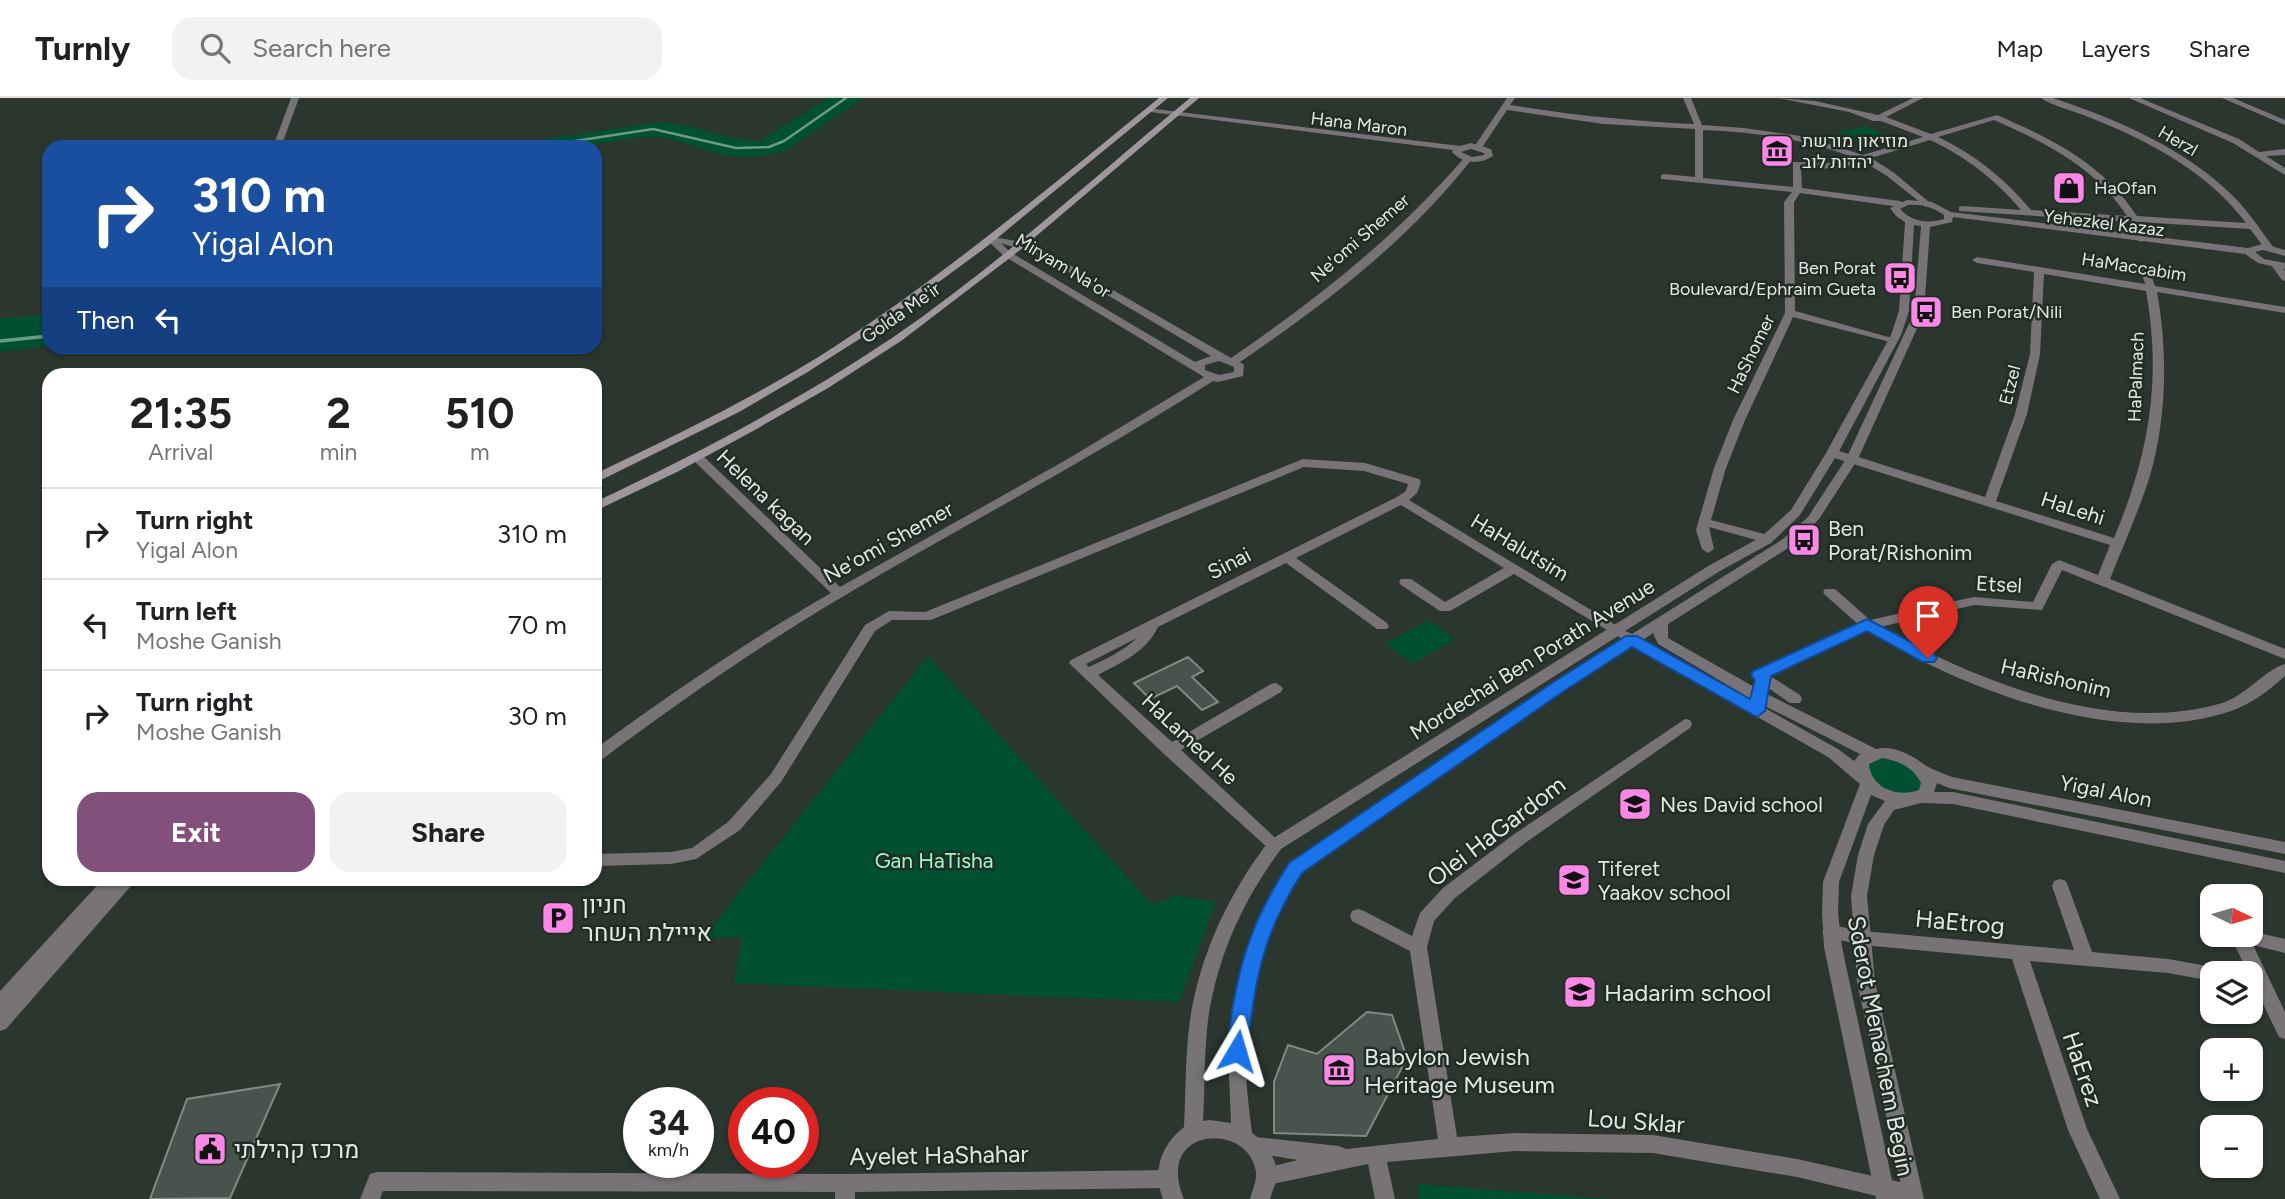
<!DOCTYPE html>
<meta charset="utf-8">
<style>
body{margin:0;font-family:Figtree,Heebo,sans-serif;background:#f2f2f2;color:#202124;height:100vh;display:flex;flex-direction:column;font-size:26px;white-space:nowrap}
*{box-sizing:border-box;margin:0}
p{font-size:23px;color:#757577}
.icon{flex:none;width:38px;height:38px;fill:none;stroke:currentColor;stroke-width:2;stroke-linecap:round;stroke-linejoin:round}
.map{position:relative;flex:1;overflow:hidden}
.details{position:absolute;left:42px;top:270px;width:560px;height:518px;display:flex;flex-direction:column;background:#fff;border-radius:21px;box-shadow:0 2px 5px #0004}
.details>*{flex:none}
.guide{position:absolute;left:42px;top:42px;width:560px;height:214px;border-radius:21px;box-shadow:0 2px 5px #0004;background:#1a4fa0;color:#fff;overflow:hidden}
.needle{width:46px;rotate:95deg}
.buttons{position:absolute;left:2200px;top:786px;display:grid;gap:14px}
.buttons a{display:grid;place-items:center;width:63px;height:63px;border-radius:14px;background:#fff;box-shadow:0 2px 5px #0004;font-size:35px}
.speed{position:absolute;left:623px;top:989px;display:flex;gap:14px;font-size:35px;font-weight:700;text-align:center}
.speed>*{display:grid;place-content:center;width:91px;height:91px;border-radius:50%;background:#fff;box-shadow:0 2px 5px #0004;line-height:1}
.speed small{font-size:18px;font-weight:400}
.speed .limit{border:10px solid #d22;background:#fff;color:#111}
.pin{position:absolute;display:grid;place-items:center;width:60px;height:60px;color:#fff;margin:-72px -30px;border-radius:50% 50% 50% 0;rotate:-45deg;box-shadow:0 0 7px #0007}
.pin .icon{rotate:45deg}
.me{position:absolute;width:77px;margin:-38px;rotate:7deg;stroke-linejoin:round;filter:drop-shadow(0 0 5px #0008)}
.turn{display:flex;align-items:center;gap:24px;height:147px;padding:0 35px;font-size:32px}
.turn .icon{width:91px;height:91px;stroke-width:2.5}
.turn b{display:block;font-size:49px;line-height:60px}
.then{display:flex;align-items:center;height:66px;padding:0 35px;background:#0003;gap:14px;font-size:26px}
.eta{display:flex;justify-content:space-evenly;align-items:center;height:119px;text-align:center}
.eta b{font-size:42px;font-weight:700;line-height:49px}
.primary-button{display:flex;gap:14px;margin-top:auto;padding:14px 35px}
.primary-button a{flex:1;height:80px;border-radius:21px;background:#834f7b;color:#fff;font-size:28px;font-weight:700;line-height:80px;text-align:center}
.primary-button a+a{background:#f2f2f2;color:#202124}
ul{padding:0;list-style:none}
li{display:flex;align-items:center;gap:21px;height:91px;padding:0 35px;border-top:2px solid #e0e0e0}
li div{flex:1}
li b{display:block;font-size:26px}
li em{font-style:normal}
header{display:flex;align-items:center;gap:42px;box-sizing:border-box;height:98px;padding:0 35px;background:#fff;border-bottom:2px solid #e0e0e0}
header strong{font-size:33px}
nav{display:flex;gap:38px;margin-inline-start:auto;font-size:24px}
.search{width:490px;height:63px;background:#f2f2f2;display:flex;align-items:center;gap:18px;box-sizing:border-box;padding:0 24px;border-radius:21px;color:#757577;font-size:26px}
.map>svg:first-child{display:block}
.green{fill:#015031}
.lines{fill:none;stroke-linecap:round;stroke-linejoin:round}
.stream-far1{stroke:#6b9b82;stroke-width:2.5}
.stream{stroke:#6b9b82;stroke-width:3.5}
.building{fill:#47534c;stroke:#7e8b83;stroke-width:2}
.minor{fill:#787377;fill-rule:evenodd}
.tertiary{fill:#787377;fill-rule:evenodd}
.secondary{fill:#9f979d;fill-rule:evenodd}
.route{fill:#1a73e8;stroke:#114b97;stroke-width:2}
.labels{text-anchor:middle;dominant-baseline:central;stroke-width:5;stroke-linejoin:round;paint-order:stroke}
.far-street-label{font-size:18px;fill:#e2e9e4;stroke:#212c25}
.far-poi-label{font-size:18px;fill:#e2e9e4;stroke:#212c25;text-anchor:start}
.street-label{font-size:21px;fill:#e2e9e4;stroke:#212c25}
.poi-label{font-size:21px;fill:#e2e9e4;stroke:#212c25;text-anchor:start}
.park-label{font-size:21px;fill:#9cfcc7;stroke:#212c25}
.near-street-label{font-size:24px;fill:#e2e9e4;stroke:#212c25}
.near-poi-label{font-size:24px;fill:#e2e9e4;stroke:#212c25;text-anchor:start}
</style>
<header>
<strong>Turnly</strong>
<div class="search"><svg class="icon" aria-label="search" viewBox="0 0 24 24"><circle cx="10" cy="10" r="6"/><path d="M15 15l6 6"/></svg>Search here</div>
<nav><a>Map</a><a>Layers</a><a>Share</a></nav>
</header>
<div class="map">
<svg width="2285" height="1101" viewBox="0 0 2285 1101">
<rect width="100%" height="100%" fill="#2b362f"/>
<g class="green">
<path d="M828,0H864L784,54L757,59L727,58L663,39L635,40L581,49H493L657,24C694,25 725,42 759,43Z"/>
<polygon points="1865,28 1892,40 1864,46 1838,34"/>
<polygon points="49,217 49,248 0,254 0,220"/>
<polygon points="110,249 251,249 189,256"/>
<polygon points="1428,522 1455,541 1413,566 1386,546"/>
<polygon points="928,558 1152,807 1177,797 1216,804 1179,904 734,885 742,839 703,840"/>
<path d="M1887,659L1910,667L1923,684L1919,693C1892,698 1879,695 1867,669C1871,662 1879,660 1887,659Z"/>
<polygon points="1418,1086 1610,1101 1419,1101"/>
</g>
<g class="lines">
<polyline class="stream-far1" points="536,49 653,31 736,50 769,49 784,43 846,0"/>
<polyline class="stream" points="0,243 49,238"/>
</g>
<g class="building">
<polygon points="1763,44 1792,51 1792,61 1762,55"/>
<polygon points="1188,559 1203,573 1192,579 1218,604 1202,612 1177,588 1150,601 1134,585"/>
<polygon points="1367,914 1392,917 1407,960 1366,1038 1274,1035 1274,984 1288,947 1317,956"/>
<polygon points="280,986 230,1100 150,1101 187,1001"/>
</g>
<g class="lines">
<g class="minor">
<polygon points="291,0 299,0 281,49 273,49"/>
<path d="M1507,0H1515L1510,7C1572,17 1632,23 1694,26L1683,0H1691L1702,27L1744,30L1807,39L1863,57L1923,39L1881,23H1873L1849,14L1778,0L1815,3L1878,17L1913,0H1923L1886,19L1931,36L1997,17C2054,42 2102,65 2137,118L2246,125C2208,74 2149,43 2091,20C2075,13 2055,9 2041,0H2053C2118,22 2185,50 2234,99C2249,114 2261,133 2274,150L2266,152L2250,131L2139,124L2146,141L2141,144L2136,141L2129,124L1959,113V109L1962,108L2021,112C1995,81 1966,59 1930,42L1871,60L1893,74L1929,104L1931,106L1926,109L1887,78L1863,63L1837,71L1801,69L1802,90L1900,103L1905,106L1900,109L1800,95L1794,104L1795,213L1899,242L1894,245L1793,219L1745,322L1726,370L1711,422L1772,438L1773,441L1767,445L1709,429L1714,451L1708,455L1702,451L1696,432L1714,370L1733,322L1785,215L1784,104L1792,94L1661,81V77L1664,76L1695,79V31L1603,26L1507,12L1481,51H1475L1474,49ZM1994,22C2046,45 2095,69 2127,118L2031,112C2005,81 1976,57 1938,39ZM1703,32C1755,34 1806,41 1855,60L1836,65L1793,64V89L1703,80Z"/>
<polygon points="2129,0 2140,0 2239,41 2259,54 2285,51 2285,57 2266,58 2285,70 2285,77 2233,45"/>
<polygon points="2222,0 2233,0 2285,22 2285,27"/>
<path d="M1465,59L1472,61C1409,142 1325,206 1240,264L1244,267L1243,278L1218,284L1213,283C1091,361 962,428 837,502C755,551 677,605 600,663L595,665V651C671,595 749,542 831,495L693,362V356H701L840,489L1066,362L1204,279L1004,158L987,142V138L1022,144L1047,154L1231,260C1317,201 1397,138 1465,59ZM1001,145L1041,158L1211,258L1195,264L1010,154ZM1219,263L1234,269V274L1219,277L1205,272V267Z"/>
<path d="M2085,157L2148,168L2155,188L2285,209V215L2157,194C2168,255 2167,321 2149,381C2138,415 2123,448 2110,481L2285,551V561L2062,472L2042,512L1974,507L1880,529C1978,583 2109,638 2222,605C2246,598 2264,572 2285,566V578C2269,592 2252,606 2231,613C2117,652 1966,592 1867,533L1770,578L1800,597L1802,601L1800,605H1790L1754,580L1752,577L1754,574L1858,526L1825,497L1823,494L1825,491H1835L1870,522L1974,499L2033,504L2052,466L2059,462L2098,477L2110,447L1828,358L1826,355L1832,351L1836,352L1985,399L2015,316L2030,256L2034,174L1977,165L1972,162L1977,159L2145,186L2141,172L2082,162V158ZM2044,176L2146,193C2162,283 2149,356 2114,440L1996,403L2027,316L2040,256Z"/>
<polygon points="2273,165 2279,165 2285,173 2285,183 2282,182 2271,167"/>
<path d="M1303,361L1365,365L1419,381L1421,384L1417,395L1409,402L1624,532L1617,537L1612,535L1514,476L1450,513H1440L1401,487L1399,484L1401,481H1411L1445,504L1504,470L1401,407L1296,460L1387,525L1389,528L1387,531H1377L1286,465L1158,529C1145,555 1122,564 1098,577L1172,644L1271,586L1276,585L1283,590L1281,594L1181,652L1283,747L1281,751L1275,753L1269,751L1164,656L1069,565L1071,562L1397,399L1406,393L1408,386L1364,373L1304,369L931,522H892L875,533L781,684L740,732L696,761L671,766L595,768V756L671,754L692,750L728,724L771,676L865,527L889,513L925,514ZM1137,540C1123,553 1106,561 1089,569L1086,566Z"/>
<polygon points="1685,621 1690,622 1692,626 1690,630 1525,745 1455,800 1434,823 1427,849 1457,1039 1515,1035 1653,1037 1797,1061 1913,1087 1920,1090 1923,1097 1921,1101 1889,1101 1797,1079 1653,1055 1515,1053 1387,1064 1395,1101 1375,1101 1368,1066 1267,1087 1260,1085 1257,1078 1260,1071 1298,1062 1248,1054 1245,1048 1248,1042 1255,1039 1339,1048 1346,1051 1438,1041 1410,853 1352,823 1350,818 1352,813 1358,811 1364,813 1412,838 1420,815 1443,790 1513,737"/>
<polygon points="104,780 138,780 6,931 0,933 0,893"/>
<polygon points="2060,781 2066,783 2068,788 2092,854 2168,861 2212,869 2218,871 2220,875 2212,875 2212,883 2168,875 2030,863 2087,1031 2120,1101 2100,1101 2068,1032 2012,861 1863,847 1825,839 1822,834 1825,829 1831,827 1863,833 2074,852 2052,788 2054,783"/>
<polygon points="2250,833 2285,841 2285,855 2253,847 2285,914 2285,941 2279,939 2250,879 2250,875 2248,875 2230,837 2250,836"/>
<polygon points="1167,1072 1174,1074 1177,1081 1174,1088 1167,1090 855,1094 855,1101 835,1101 835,1094 383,1093 380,1101 360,1101 370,1076 377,1074 846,1076"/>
</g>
<g class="tertiary">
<path d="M1147,10L1460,48L1471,45L1491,51L1493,58C1480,67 1463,66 1452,54L1453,52L1150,14L1146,12ZM1471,51L1484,55V57L1472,59L1461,54Z"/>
<path d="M1907,102L1932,104L1951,114L2248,150L2263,146L2285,152V158L2263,152L2255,154L2264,161L2285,165V171L2258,165L2245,156L1953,119L1952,124L1930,129L1924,215L1858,361L1819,421L1793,447L1668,526V540L1763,594L1876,651C1894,647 1911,657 1925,667C1933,672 1943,675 1952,679L2285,744V756L1949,690L1937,685L1934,694H1953L2285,763V775L1953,706L1921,705L1894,712L1884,727L1874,757L1867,798L1875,884L1924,1101H1904L1857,884L1851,798L1858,757L1868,726L1885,703L1871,697L1839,784L1838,815L1842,849L1896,1101H1876L1824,849L1822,815L1823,784L1860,686L1828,659L1633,548L1563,593L1301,775C1267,833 1246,896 1246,965C1246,988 1249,1011 1252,1035C1265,1043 1278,1062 1277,1079C1276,1086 1272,1094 1270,1101H1250C1252,1093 1257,1083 1256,1074C1249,1023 1153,1028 1184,1101H1163C1152,1073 1161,1047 1184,1029C1186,993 1185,957 1190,922C1200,856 1229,795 1269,743L1710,467L1761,439L1791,412L1826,355L1891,237L1899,213L1905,124L1896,118L1890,110ZM1908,107C1921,106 1933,109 1944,117V121C1928,126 1912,124 1900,111ZM1914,127L1921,128L1914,215L1846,361L1808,419L1783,441L1632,536L1625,533L1720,473L1771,445L1800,417L1838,355L1901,237L1909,213ZM1653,535L1658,546L1753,602L1860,656L1854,663L1838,651L1643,542ZM1618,538L1622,542L1553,585L1289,765L1262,814L1239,879L1228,951L1231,1025L1210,1022L1203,1023C1205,989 1204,955 1208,922C1217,859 1243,802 1281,751ZM1882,660C1899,663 1913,669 1921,685L1919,692C1897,700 1871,690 1869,666Z"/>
</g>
<g class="secondary">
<path d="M1159,0H1168L985,150L872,233L806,275L739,314L595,385V376C676,337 758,298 834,249C949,174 1053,86 1159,0Z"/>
<path d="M1190,0H1199L1015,156L901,243L828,290L753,333L677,374L595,413V404C697,356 798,303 892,240C997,168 1092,81 1190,0Z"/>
</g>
</g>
<path class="route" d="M1867,521L1934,556L1937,560L1934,564H1923L1867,533L1771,578L1765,613L1757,619L1632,549L1564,593L1302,775C1261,839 1256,880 1247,953L1244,960L1237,963L1229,960L1226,953C1237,875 1245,833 1289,765L1552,585L1626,538H1637L1750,601L1755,582L1751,577L1753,573Z"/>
<defs>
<symbol id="museum-square" viewBox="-11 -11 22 22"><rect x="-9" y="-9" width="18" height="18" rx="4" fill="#fb87e6" stroke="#212c25"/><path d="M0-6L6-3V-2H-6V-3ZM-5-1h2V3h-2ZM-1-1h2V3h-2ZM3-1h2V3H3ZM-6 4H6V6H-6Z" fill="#111"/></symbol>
<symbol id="shop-square" viewBox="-11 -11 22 22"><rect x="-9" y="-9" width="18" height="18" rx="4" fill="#fb87e6" stroke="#212c25"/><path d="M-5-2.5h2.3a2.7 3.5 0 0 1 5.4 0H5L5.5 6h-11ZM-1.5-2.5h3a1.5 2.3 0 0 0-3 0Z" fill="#111"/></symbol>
<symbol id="bus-square" viewBox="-11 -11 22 22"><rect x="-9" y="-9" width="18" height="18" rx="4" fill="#fb87e6" stroke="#212c25"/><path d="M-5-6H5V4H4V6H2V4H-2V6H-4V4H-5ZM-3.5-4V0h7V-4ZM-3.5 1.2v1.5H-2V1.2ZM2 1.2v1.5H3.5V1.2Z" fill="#111"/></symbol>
<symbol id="school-square" viewBox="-11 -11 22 22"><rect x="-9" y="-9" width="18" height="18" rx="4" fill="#fb87e6" stroke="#212c25"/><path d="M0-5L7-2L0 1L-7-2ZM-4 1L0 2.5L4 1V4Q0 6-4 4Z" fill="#111"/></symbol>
<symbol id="parking-square" viewBox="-11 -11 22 22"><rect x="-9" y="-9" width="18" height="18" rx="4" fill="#fb87e6" stroke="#212c25"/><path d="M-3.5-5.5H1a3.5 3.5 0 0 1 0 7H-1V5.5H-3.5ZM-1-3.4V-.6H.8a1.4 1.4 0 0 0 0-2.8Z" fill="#111"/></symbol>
<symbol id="civic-square" viewBox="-11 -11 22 22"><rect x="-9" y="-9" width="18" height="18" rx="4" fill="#fb87e6" stroke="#212c25"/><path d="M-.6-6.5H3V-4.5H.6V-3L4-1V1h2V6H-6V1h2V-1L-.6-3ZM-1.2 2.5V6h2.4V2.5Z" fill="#111"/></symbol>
</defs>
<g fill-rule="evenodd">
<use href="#museum-square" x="1758" y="34" width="38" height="38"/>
<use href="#shop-square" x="2050" y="71" width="38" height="38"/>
<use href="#bus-square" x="1881" y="161" width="38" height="38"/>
<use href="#bus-square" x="1907" y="195" width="38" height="38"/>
<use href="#bus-square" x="1785" y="423" width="38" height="38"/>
<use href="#school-square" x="1616" y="687" width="38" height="38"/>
<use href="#school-square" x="1555" y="763" width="38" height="38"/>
<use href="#parking-square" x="539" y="801" width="38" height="38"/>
<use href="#school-square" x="1561" y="875" width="38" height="38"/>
<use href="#museum-square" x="1320" y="953" width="38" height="38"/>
<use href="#civic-square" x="191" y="1032" width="38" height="38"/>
</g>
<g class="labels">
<g class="far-street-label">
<text transform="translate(1359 26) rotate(7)">Hana Maron</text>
<text transform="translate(2178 43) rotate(30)">Herzl</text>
<text transform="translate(2104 125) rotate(7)">Yehezkel Kazaz</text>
<text transform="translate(1360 140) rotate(-41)">Ne'omi Shemer</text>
<text transform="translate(1063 168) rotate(31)">Miryam Na'or</text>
<text transform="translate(2134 169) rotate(9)">HaMaccabim</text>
<text transform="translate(901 215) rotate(-35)">Golda Me'ir</text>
<text transform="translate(1751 256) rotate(-64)">HaShomer</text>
<text transform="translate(2136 279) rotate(-88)">HaPalmach</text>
<text transform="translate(2010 287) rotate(-76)">Etzel</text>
</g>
<g class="far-poi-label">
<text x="1802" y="43">מוזיאון מורשת<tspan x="1802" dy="21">יהדות לוב</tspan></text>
<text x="2094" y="90">HaOfan</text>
<text x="1876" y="170" text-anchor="end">Ben Porat<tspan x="1876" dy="21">Boulevard/Ephraim Gueta</tspan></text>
<text x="1951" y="214">Ben Porat/Nili</text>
</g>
<g class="street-label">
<text transform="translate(766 399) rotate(44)">Helena kagan</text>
<text transform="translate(2073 410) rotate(18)">HaLehi</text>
<text transform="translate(888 444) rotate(-29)">Ne'omi Shemer</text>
<text transform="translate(1520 449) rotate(31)">HaHalutsim</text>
<text transform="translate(1229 465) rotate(-27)">Sinai</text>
<text transform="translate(1999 486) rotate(3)">Etsel</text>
<text transform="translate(1532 561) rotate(-32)">Mordechai Ben Porath Avenue</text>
<text transform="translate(2056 580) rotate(13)">HaRishonim</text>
<text transform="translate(1190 641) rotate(43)">HaLamed He</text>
<text transform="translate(2106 693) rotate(11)">Yigal Alon</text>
</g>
<g class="poi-label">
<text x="1828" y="430">Ben<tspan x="1828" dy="24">Porat/Rishonim</tspan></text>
<text x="1660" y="706">Nes David school</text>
<text x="1598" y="770">Tiferet<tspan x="1598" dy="24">Yaakov school</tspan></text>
</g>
<g class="park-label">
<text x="934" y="762">Gan HaTisha</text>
</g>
<g class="near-street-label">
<text transform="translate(1496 733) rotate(-37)">Olei HaGardom</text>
<text transform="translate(1960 824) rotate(5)">HaEtrog</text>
<text transform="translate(1881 948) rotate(79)">Sderot Menachem Begin</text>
<text transform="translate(2083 971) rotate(71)">HaErez</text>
<text transform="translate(1636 1023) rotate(4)">Lou Sklar</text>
<text transform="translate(939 1057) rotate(-1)">Ayelet HaShahar</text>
</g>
<g class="near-poi-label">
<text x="582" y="806">חניון<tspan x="582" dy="28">אייילת השחר</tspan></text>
<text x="1604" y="894">Hadarim school</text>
<text x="1364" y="958">Babylon Jewish<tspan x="1364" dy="28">Heritage Museum</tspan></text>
<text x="234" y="1051">מרכז קהילתי</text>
</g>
</g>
</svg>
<div class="buttons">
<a><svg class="needle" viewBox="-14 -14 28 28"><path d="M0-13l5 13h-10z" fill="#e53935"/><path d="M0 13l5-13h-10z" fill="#757577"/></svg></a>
<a><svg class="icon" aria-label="layers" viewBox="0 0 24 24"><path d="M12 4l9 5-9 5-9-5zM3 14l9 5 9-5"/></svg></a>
<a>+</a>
<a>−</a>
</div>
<div class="speed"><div>34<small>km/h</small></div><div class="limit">40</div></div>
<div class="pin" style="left:1928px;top:560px;background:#d93025"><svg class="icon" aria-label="arrive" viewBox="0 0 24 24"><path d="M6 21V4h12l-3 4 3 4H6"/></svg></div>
<svg class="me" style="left:1237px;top:953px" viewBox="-20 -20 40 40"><path d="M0-17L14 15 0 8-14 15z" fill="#1a73e8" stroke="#fff" stroke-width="4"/></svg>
<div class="guide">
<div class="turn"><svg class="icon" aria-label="right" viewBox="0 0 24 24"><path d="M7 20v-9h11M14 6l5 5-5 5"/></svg><div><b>310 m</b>Yigal Alon</div></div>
<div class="then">Then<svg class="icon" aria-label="left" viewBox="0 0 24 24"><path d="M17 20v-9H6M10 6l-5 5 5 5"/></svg></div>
</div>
<section class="details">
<div class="eta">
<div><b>21:35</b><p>Arrival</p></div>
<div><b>2</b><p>min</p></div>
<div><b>510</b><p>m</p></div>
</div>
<ul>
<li><svg class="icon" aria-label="right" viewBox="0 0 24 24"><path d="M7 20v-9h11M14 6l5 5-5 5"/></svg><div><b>Turn right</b><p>Yigal Alon</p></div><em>310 m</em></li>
<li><svg class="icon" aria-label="left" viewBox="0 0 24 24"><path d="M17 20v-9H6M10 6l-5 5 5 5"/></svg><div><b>Turn left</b><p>Moshe Ganish</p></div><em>70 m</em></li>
<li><svg class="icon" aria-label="right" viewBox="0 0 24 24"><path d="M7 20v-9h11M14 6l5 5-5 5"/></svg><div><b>Turn right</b><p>Moshe Ganish</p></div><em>30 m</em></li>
</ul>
<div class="primary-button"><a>Exit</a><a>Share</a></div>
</section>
</div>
